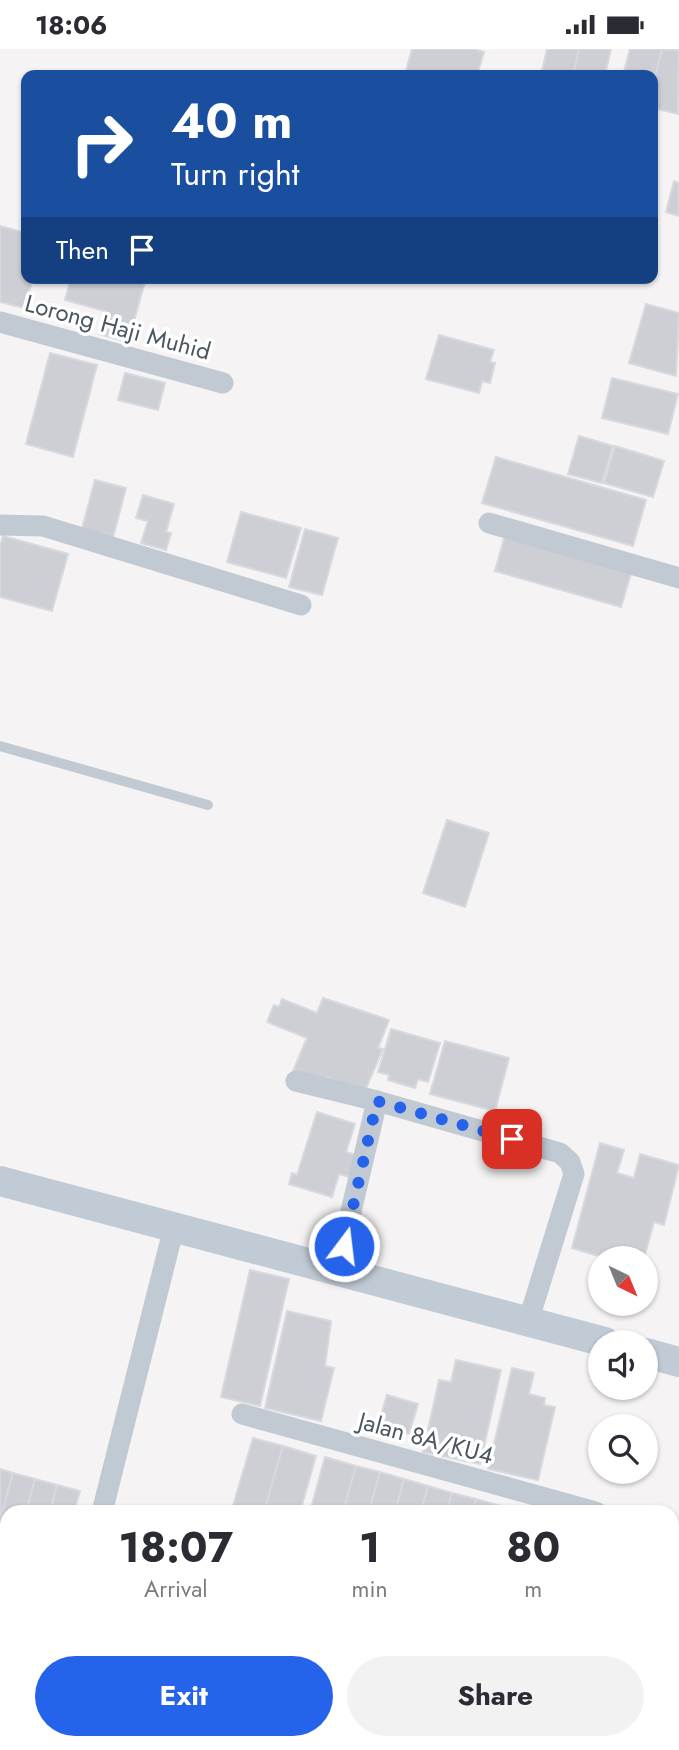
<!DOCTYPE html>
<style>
body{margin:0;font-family:Jost,sans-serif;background:#f2f2f3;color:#2b2b33;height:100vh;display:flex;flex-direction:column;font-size:26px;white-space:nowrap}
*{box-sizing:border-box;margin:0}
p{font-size:23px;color:#7c7c81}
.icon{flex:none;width:38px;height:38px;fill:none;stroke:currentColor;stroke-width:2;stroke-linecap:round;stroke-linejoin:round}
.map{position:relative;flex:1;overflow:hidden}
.drawer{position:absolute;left:0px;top:1456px;width:679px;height:245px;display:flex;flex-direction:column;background:#fff;border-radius:21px 21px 0 0;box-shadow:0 2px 5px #0004}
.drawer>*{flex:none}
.guide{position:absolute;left:21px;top:21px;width:637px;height:214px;border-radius:14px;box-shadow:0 2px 5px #0004;background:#1a4fa0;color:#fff;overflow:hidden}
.needle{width:46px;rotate:137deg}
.controls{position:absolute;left:588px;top:1197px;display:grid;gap:14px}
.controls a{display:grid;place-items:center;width:70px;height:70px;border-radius:50%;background:#fff;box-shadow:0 2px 5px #0004;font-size:35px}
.pin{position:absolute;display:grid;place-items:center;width:60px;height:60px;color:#fff;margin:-30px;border-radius:14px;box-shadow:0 4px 10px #0006}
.me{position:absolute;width:77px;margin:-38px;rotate:15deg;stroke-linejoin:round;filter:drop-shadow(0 0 5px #0008)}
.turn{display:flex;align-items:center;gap:24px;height:147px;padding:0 35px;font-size:32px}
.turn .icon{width:91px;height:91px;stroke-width:2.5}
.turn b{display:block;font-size:49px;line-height:60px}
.then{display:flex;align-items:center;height:66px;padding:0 35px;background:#0003;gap:14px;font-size:26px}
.eta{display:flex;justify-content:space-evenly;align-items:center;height:119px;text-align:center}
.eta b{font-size:42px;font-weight:700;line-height:49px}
.cta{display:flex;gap:14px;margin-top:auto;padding:14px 35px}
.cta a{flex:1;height:80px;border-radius:42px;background:#2563eb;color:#fff;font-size:28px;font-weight:700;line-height:80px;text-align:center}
.cta a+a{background:#f2f2f3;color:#2b2b33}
.status{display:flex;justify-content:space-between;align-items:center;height:49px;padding:0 35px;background:#fff;direction:ltr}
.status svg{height:19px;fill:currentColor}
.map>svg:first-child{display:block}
.building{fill:#cdcfd5;stroke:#d7d9de;stroke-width:2}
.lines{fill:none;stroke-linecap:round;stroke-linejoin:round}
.lane{stroke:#c1cad2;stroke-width:10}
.street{stroke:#c1cad2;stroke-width:21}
.secondary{stroke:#c1cbd6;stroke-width:30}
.route{stroke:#2563eb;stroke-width:12;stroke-dasharray:0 21.6}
.labels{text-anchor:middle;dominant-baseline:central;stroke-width:7;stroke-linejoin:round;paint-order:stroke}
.street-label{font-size:24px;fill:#4a5661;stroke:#fff}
</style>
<div class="status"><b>18:06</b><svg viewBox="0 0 49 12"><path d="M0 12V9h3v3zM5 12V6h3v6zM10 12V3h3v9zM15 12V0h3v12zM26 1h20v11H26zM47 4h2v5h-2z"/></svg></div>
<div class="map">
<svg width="679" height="1701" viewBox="0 0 679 1701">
<rect width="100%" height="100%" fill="#f5f3f3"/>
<g class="building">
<polygon points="412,0 473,0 484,3 477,26 423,26 406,22"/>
<polygon points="547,0 579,0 573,26 541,26"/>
<polygon points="579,0 611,0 605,26 573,26"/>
<polygon points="630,0 662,0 653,37 653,26 623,26"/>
<polygon points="662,0 679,1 678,65 653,59 653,37"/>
<polygon points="674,132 679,134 679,167 666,163"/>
<polygon points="0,177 26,184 26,229 33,229 24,259 0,253"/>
<polygon points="71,229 146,229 128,293 99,285 105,262 65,251"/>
<polygon points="646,255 679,264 676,327 629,314"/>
<polygon points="439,286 494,301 490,313 495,314 490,334 482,332 479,344 426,330"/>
<polygon points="50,304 97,316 73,408 26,395"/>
<polygon points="125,324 165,334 158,361 118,351"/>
<polygon points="612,329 678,345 668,385 602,369"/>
<polygon points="579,387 613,397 602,434 568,425"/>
<polygon points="615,397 664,412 653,448 604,434"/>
<polygon points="496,408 646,451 633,497 482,454"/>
<polygon points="95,431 126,439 112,492 81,483"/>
<polygon points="143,446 174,455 166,483 171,484 166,501 141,494 148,472 136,469"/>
<polygon points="241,463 301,479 286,529 227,513"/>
<polygon points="508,475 635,511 621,558 495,522"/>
<polygon points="305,480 338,489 322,546 289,538"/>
<polygon points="3,487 68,505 52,562 0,548 0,497"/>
<polygon points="447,771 489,784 465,858 423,844"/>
<polygon points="323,949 389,971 378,999 383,1000 364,1044 327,1028 322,1040 291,1027 307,989 267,973 274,956 279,958 282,950 317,964"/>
<polygon points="391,980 440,994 428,1033 418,1030 415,1039 388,1031 389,1026 378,1023"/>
<polygon points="445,992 509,1009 495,1062 430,1045"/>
<polygon points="317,1063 355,1075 346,1103 363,1108 356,1130 339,1125 332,1148 289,1135 292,1124 297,1126"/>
<polygon points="600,1094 624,1101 617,1124 634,1129 640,1105 679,1116 664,1176 654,1173 644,1209 605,1209 572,1199"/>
<polygon points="250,1221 289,1230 260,1357 221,1348"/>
<polygon points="607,1255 631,1255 629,1265 605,1259"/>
<polygon points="287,1262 331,1272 325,1317 334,1319 321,1372 265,1359"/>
<polygon points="456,1311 501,1321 480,1415 423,1403 439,1331 451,1333"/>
<polygon points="512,1319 534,1324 529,1345 545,1349 544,1356 555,1358 538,1431 488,1420"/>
<polygon points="387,1346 418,1355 409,1385 378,1376"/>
<polygon points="253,1389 283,1397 264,1463 233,1457"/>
<polygon points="283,1397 316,1407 300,1463 264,1463"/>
<polygon points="325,1408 356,1417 343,1463 310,1463"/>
<polygon points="356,1417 380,1423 369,1463 343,1463"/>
<polygon points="0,1420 13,1424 0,1471"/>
<polygon points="380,1423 404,1430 395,1463 369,1463"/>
<polygon points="13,1424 35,1430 26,1463 7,1463 7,1503 0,1502 0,1471"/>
<polygon points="35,1430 57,1436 50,1463 26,1463"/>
<polygon points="404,1430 428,1437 421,1463 395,1463"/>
<polygon points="57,1436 80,1442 74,1463 50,1463"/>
<polygon points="428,1437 452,1444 447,1463 421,1463"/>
<polygon points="452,1444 476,1450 473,1463 447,1463"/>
<polygon points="476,1450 501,1457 499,1463 473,1463"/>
<polygon points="679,1529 679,1580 672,1578 672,1554"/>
<polygon points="679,1638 679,1676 672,1674"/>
<polygon points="274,1694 297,1694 295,1701 272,1701"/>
<polygon points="297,1694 320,1694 318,1701 295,1701"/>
<polygon points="320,1694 344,1694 342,1701 318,1701"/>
<polygon points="344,1694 367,1694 365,1701 342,1701"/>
<polygon points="367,1694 390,1694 389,1701 365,1701"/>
<polygon points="390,1694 414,1694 412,1701 389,1701"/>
<polygon points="414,1694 437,1694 436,1701 412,1701"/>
<polygon points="437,1694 463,1694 461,1701 436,1701"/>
<polygon points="620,1694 649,1694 647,1701 623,1701 624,1695"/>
</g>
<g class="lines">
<g class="lane">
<polyline points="0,697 208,756"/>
<polyline points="672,1507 678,1485"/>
</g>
<g class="street">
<polyline points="0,273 223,334"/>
<polyline points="489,474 679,529"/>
<polyline points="0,476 43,477 301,556"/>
<polyline points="296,1032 377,1052 337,1222"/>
<polyline points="377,1052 560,1104 570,1113 574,1125 528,1273"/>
<polyline points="242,1365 596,1463"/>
<polyline points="102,1463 174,1178"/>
<polyline points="672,1484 679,1486"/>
<polyline points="0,1527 7,1529"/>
<polyline points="204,1696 219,1701"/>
</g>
<g class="secondary">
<polyline points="0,1132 605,1293"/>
<polyline points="646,1304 679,1313"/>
</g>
</g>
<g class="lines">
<polyline class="route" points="344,1197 377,1052 512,1090"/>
</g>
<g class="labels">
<g class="street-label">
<text transform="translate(118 278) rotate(15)">Lorong Haji Muhid</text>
<text transform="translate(426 1389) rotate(15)">Jalan 8A/KU4</text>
</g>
</g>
</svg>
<div class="controls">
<a><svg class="needle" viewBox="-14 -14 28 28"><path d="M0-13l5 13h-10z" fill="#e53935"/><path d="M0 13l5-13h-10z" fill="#7c7c81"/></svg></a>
<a><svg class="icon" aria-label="sound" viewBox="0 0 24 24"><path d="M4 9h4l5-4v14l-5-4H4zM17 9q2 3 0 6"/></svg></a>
<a><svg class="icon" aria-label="search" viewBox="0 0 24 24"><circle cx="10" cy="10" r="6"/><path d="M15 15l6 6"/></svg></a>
</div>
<div class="pin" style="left:512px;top:1090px;background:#d93025"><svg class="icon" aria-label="arrive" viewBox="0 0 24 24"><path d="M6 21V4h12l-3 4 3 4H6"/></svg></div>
<svg class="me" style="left:344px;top:1197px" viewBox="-20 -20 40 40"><circle r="17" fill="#2563eb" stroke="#fff" stroke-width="3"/><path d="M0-11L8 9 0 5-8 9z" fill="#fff"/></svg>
<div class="guide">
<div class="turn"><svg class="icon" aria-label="right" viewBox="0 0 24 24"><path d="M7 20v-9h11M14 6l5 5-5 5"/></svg><div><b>40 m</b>Turn right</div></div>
<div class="then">Then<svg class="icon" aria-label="arrive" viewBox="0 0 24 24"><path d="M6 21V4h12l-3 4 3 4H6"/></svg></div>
</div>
<section class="drawer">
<div class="eta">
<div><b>18:07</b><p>Arrival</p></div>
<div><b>1</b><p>min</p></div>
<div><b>80</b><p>m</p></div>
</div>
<div class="cta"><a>Exit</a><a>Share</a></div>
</section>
</div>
